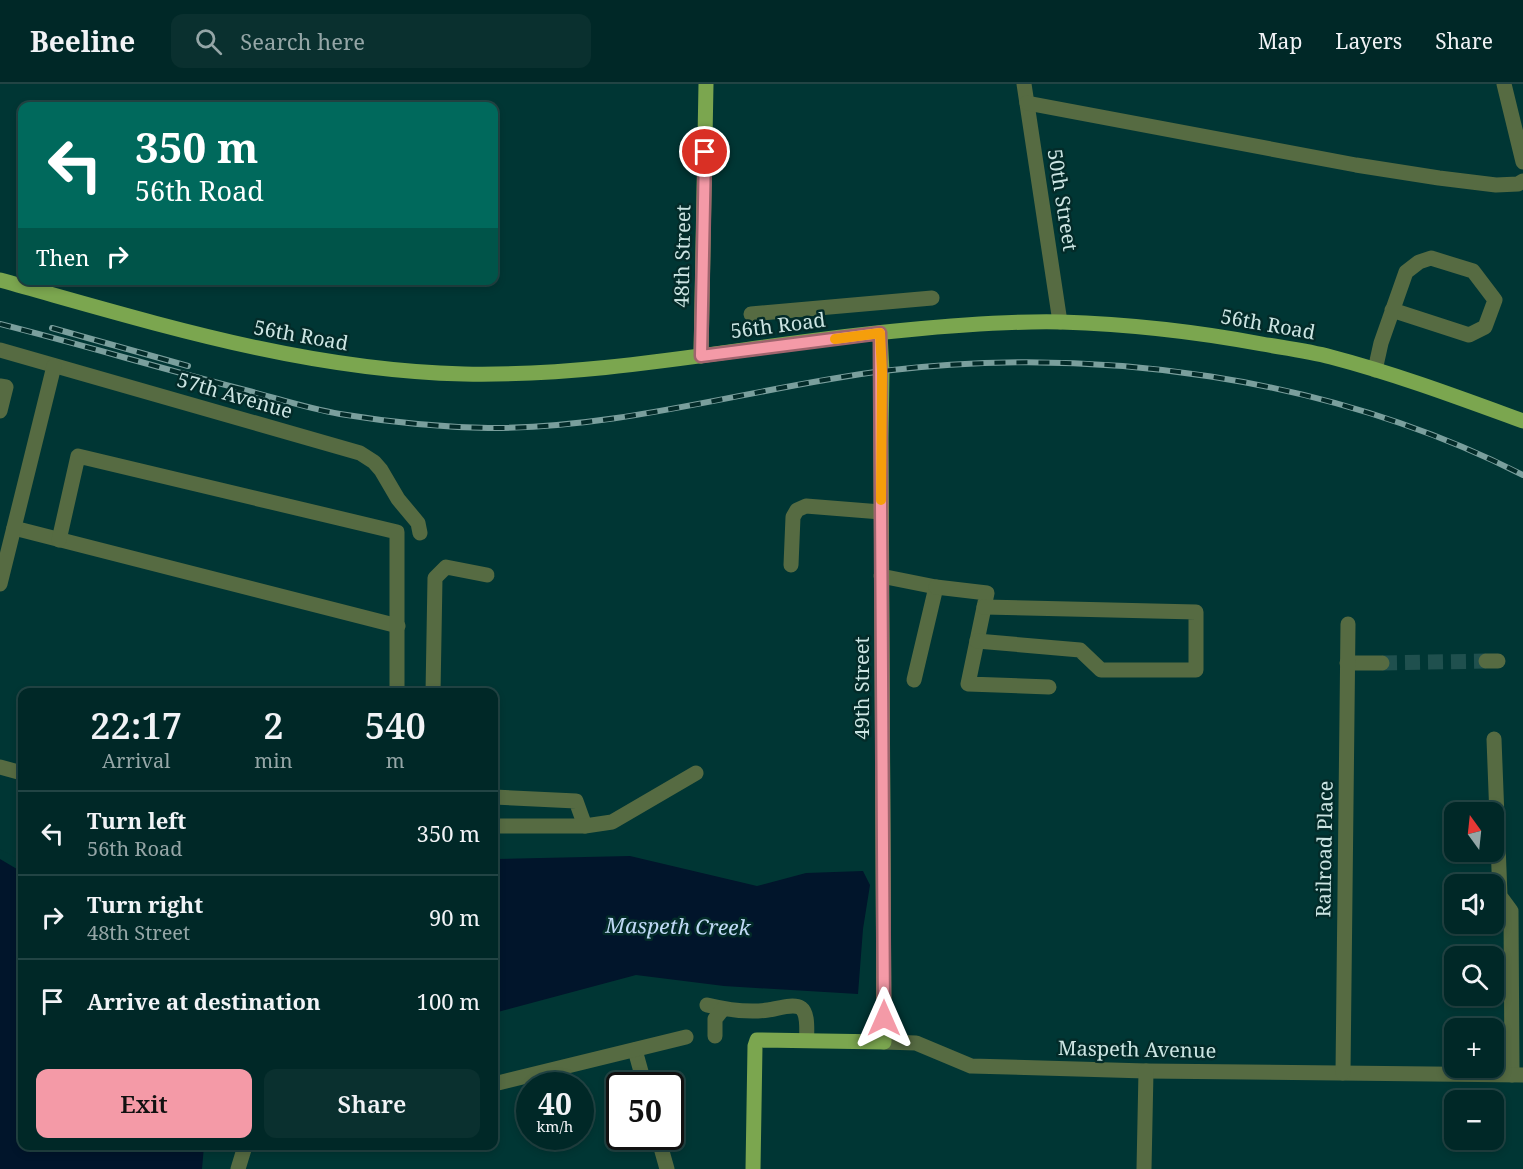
<!DOCTYPE html>
<meta charset="utf-8">
<style>
body{margin:0;font-family:"Noto Serif",serif;background:#0a302f;color:#f1f3f6;height:100vh;display:flex;flex-direction:column;font-size:22px;white-space:nowrap}
*{box-sizing:border-box;margin:0}
p{font-size:20px;color:#95a6a7}
.icon{flex:none;width:33px;height:33px;fill:none;stroke:currentColor;stroke-width:2;stroke-linecap:round;stroke-linejoin:round}
.map{position:relative;flex:1;overflow:hidden}
.sheet{position:absolute;left:18px;top:604px;width:480px;height:462px;display:flex;flex-direction:column;background:#002827;border-radius:12px;box-shadow:0 3px 9px #0003,0 0 0 2px #244}
.sheet>*{flex:none}
.top-card{position:absolute;left:18px;top:18px;width:480px;height:183px;border-radius:12px;box-shadow:0 3px 9px #0003,0 0 0 2px #244;background:#00695c;color:#fff;overflow:hidden}
.needle{width:39px;rotate:345deg}
.tools{position:absolute;left:1444px;top:718px;display:grid;gap:12px}
.tools a{display:grid;place-items:center;width:60px;height:60px;border-radius:12px;background:#002827;box-shadow:0 3px 9px #0003,0 0 0 2px #244;font-size:30px}
.speed{position:absolute;left:516px;top:988px;display:flex;gap:12px;font-size:30px;font-weight:700;text-align:center}
.speed>*{display:grid;place-content:center;width:78px;height:78px;border-radius:50%;background:#002827;box-shadow:0 3px 9px #0003,0 0 0 2px #244;line-height:1}
.speed small{font-size:15px;font-weight:400}
.speed .limit{border:3px solid #111;border-radius:9px;background:#fff;color:#111}
.pin{position:absolute;display:grid;place-items:center;width:51px;height:51px;color:#fff;margin:-26px;border:3px solid #fff;border-radius:50%;box-shadow:0 2px 6px #0007}
.me{position:absolute;width:66px;margin:-33px;rotate:0deg;stroke-linejoin:round;filter:drop-shadow(0 0 4px #0008)}
.turn{display:flex;align-items:center;gap:21px;height:126px;padding:0 18px;font-size:27px}
.turn .icon{width:78px;height:78px;stroke-width:2.5}
.turn b{display:block;font-size:42px;line-height:51px}
.then{display:flex;align-items:center;height:57px;padding:0 18px;background:#0003;gap:12px;font-size:22px}
.eta{display:flex;justify-content:space-evenly;align-items:center;height:102px;text-align:center}
.eta b{font-size:36px;font-weight:600;line-height:42px}
.button{display:flex;gap:12px;margin-top:auto;padding:12px 18px}
.button a{flex:1;height:69px;border-radius:12px;background:#f49aa7;color:#111;font-size:24px;font-weight:600;line-height:69px;text-align:center}
.button a+a{background:#0a302f;color:#f1f3f6}
ul{padding:0;list-style:none}
li{display:flex;align-items:center;gap:18px;height:84px;padding:0 18px;border-top:2px solid #244}
li div{flex:1}
li b{display:block;font-size:22px}
li em{font-style:normal}
header{display:flex;align-items:center;gap:36px;box-sizing:border-box;height:84px;padding:0 30px;background:#002827;border-bottom:2px solid #244}
header strong{font-size:28px}
nav{display:flex;gap:33px;margin-inline-start:auto;font-size:21px}
.search{width:420px;height:54px;background:#0a302f;display:flex;align-items:center;gap:15px;box-sizing:border-box;padding:0 21px;border-radius:12px;color:#95a6a7;font-size:22px}
.map>svg:first-child{display:block}
.water{fill:#01152b}
.pier{fill:#003634}
.lines{fill:none;stroke-linecap:round;stroke-linejoin:round}
.minor-tunnel{stroke:#1f504e;stroke-width:15;stroke-dasharray:15 8;stroke-linecap:butt}
.minor{stroke:#566b42;stroke-width:15}
.major{stroke:#7ba64f;stroke-width:15}
.rail-casing{stroke:#7a9f9d;stroke-width:6}
.rail{stroke:#032b29;stroke-width:4;stroke-dasharray:11;stroke-linecap:butt}
.route-casing{stroke:#9f646d;stroke-width:15}
.route{stroke:#f49aa7;stroke-width:10}
.slow{stroke:#f59e0b;stroke-width:10}
.labels{text-anchor:middle;dominant-baseline:central;stroke-width:5;stroke-linejoin:round;paint-order:stroke}
.street-label{font-size:20px;fill:#cce5e3;stroke:#032b29}
.water-label{font-size:21px;font-style:italic;fill:#c0d9f5;stroke:#032b29}
</style>
<header>
<strong>Beeline</strong>
<div class="search"><svg class="icon" aria-label="search" viewBox="0 0 24 24"><circle cx="10" cy="10" r="6"/><path d="M15 15l6 6"/></svg>Search here</div>
<nav><a>Map</a><a>Layers</a><a>Share</a></nav>
</header>
<div class="map">
<svg width="1523" height="1085" viewBox="0 0 1523 1085">
<rect width="100%" height="100%" fill="#003634"/>
<g class="water">
<polygon points="0,768 22,780 22,1062 204,1062 202,1085 0,1085"/>
<polygon points="630,772 757,802 806,789 863,787 870,801 863,845 858,910 724,902 636,891 494,929 494,775"/>
</g>
<polygon class="pier" points="0,765 22,777 22,788 0,775"/>
<g class="lines">
<polyline class="minor-tunnel" points="1382,579 1486,577"/>
<g class="minor">
<polyline points="1024,0 1060,238"/>
<polyline points="1504,0 1523,78"/>
<polyline points="1027,19 1356,81 1439,94 1496,101 1518,100 1523,97"/>
<polyline points="751,230 932,214"/>
<polyline points="0,266 360,369 374,378 381,386 398,415 418,439 420,449"/>
<polyline points="1375,286 1381,259 1406,188 1419,178 1431,174 1473,187 1495,216 1485,243 1469,251 1392,226"/>
<polyline points="0,302 6,303 0,327"/>
<polyline points="14,444 398,542"/>
<polyline points="59,456 78,372 397,448 397,605"/>
<polyline points="791,481 793,433 797,426 806,422 881,428"/>
<polyline points="881,492 936,503 914,596"/>
<polyline points="0,500 54,282"/>
<polyline points="936,503 987,509 968,600 1049,603"/>
<polyline points="977,557 1080,566 1101,586 1196,586 1196,528 984,523"/>
<polyline points="1486,577 1498,577"/>
<polyline points="1347,579 1382,579"/>
<polyline points="433,609 435,494 446,483 487,491"/>
<polyline points="1494,655 1500,812 1511,827 1512,991"/>
<polyline points="0,683 22,689"/>
<polyline points="494,713 576,717 585,742"/>
<polyline points="494,742 585,742 612,738 696,689"/>
<path d="M707,921C728,926 747,929 768,926C777,925 793,919 801,924C809,930 806,948 807,956"/>
<polyline points="715,952 715,935 723,925"/>
<polyline points="884,958 916,959 971,982 1146,987 1523,991"/>
<polyline points="635,966 645,1002"/>
<polyline points="1343,989 1348,540"/>
<polyline points="494,1000 686,953"/>
<polyline points="658,1053 667,1085"/>
<polyline points="238,1085 245,1062"/>
<polyline points="1144,1085 1146,987"/>
</g>
<g class="major">
<path d="M0,196C155,239 302,286 464,290C613,293 758,259 906,246C957,241 1010,237 1061,238C1127,240 1198,248 1262,260C1285,264 1309,267 1331,273C1396,290 1460,314 1523,337"/>
<polyline points="701,272 706,0"/>
<polyline points="753,1085 755,962 757,956 884,958 881,355 882,288 880,249"/>
</g>
<defs>
<g id="rail">
<path d="M0,240C83,261 166,286 249,307C279,315 310,325 340,330C389,338 439,343 488,344C622,345 751,304 883,287C1098,261 1329,293 1523,391"/>
<polyline points="52,244 188,282"/>
</g>
</defs>
<use href="#rail" class="rail-casing"/>
<use href="#rail" class="rail"/>
</g>
<g class="lines">
<defs>
<polyline id="route" points="705,68 701,272 880,249 884,934"/>
</defs>
<use href="#route" class="route-casing"/>
<use href="#route" class="route"/>
<polyline class="slow" points="835,255 880,249 882,288 881,416"/>
</g>
<g class="labels">
<g class="street-label">
<text transform="translate(1063 116) rotate(81)">50th Street</text>
<text transform="translate(682 172) rotate(-89)">48th Street</text>
<text transform="translate(1268 240) rotate(10)">56th Road</text>
<text transform="translate(778 241) rotate(-7)">56th Road</text>
<text transform="translate(301 251) rotate(10)">56th Road</text>
<text transform="translate(235 311) rotate(16)">57th Avenue</text>
<text transform="translate(861 604) rotate(-90)">49th Street</text>
<text transform="translate(1324 765) rotate(-89)">Railroad Place</text>
<text transform="translate(1137 965) rotate(1)">Maspeth Avenue</text>
</g>
<g class="water-label">
<text transform="translate(678 842) rotate(1)">Maspeth Creek</text>
</g>
</g>
</svg>
<div class="tools">
<a><svg class="needle" viewBox="-14 -14 28 28"><path d="M0-13l5 13h-10z" fill="#e53935"/><path d="M0 13l5-13h-10z" fill="#95a6a7"/></svg></a>
<a><svg class="icon" aria-label="sound" viewBox="0 0 24 24"><path d="M4 9h4l5-4v14l-5-4H4zM17 9q2 3 0 6"/></svg></a>
<a><svg class="icon" aria-label="search" viewBox="0 0 24 24"><circle cx="10" cy="10" r="6"/><path d="M15 15l6 6"/></svg></a>
<a>+</a>
<a>−</a>
</div>
<div class="speed"><div>40<small>km/h</small></div><div class="limit">50</div></div>
<div class="pin" style="left:705px;top:68px;background:#d93025"><svg class="icon" aria-label="arrive" viewBox="0 0 24 24"><path d="M6 21V4h12l-3 4 3 4H6"/></svg></div>
<svg class="me" style="left:884px;top:934px" viewBox="-20 -20 40 40"><path d="M0-17L14 15 0 8-14 15z" fill="#f49aa7" stroke="#fff" stroke-width="4"/></svg>
<div class="top-card">
<div class="turn"><svg class="icon" aria-label="left" viewBox="0 0 24 24"><path d="M17 20v-9H6M10 6l-5 5 5 5"/></svg><div><b>350 m</b>56th Road</div></div>
<div class="then">Then<svg class="icon" aria-label="right" viewBox="0 0 24 24"><path d="M7 20v-9h11M14 6l5 5-5 5"/></svg></div>
</div>
<section class="sheet">
<div class="eta">
<div><b>22:17</b><p>Arrival</p></div>
<div><b>2</b><p>min</p></div>
<div><b>540</b><p>m</p></div>
</div>
<ul>
<li><svg class="icon" aria-label="left" viewBox="0 0 24 24"><path d="M17 20v-9H6M10 6l-5 5 5 5"/></svg><div><b>Turn left</b><p>56th Road</p></div><em>350 m</em></li>
<li><svg class="icon" aria-label="right" viewBox="0 0 24 24"><path d="M7 20v-9h11M14 6l5 5-5 5"/></svg><div><b>Turn right</b><p>48th Street</p></div><em>90 m</em></li>
<li><svg class="icon" aria-label="arrive" viewBox="0 0 24 24"><path d="M6 21V4h12l-3 4 3 4H6"/></svg><div><b>Arrive at destination</b></div><em>100 m</em></li>
</ul>
<div class="button"><a>Exit</a><a>Share</a></div>
</section>
</div>
